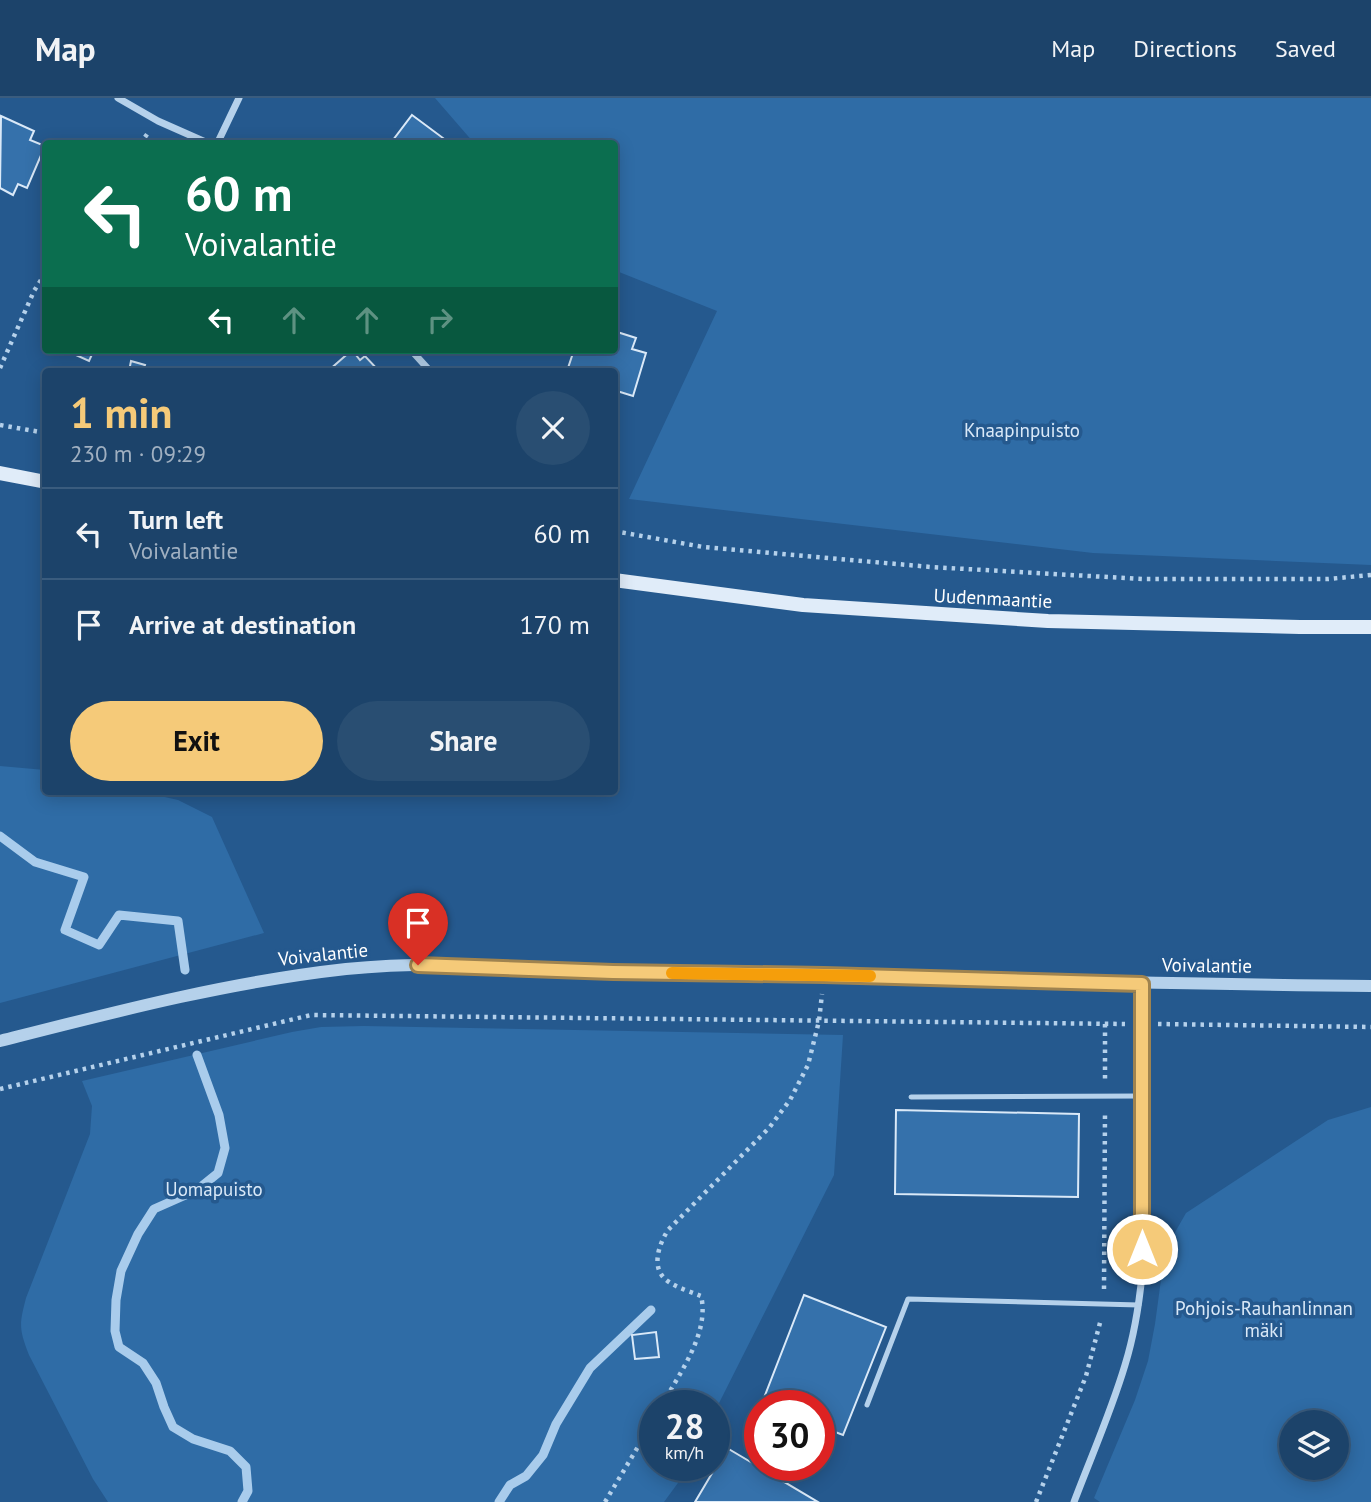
<!DOCTYPE html>
<meta charset="utf-8">
<style>
body{margin:0;font-family:"PT Sans",sans-serif;background:#294e72;color:#f1f3f6;height:100vh;display:flex;flex-direction:column;font-size:26px;white-space:nowrap}
*{box-sizing:border-box;margin:0}
p{font-size:23px;color:#a0b0c1}
.icon{flex:none;width:38px;height:38px;fill:none;stroke:currentColor;stroke-width:2;stroke-linecap:round;stroke-linejoin:round}
.map{position:relative;flex:1;overflow:hidden}
.sheet{position:absolute;left:42px;top:270px;width:576px;height:427px;display:flex;flex-direction:column;background:#1c436a;border-radius:7px;box-shadow:0 4px 18px #0003,0 0 0 2px #3a5c7e}
.sheet>*{flex:none}
.top-card{position:absolute;left:42px;top:42px;width:576px;height:214px;border-radius:7px;box-shadow:0 4px 18px #0003,0 0 0 2px #3a5c7e;background:#0b6e4f;color:#fff;overflow:hidden}
.buttons{position:absolute;left:1279px;top:1312px;display:grid;gap:14px}
.buttons a{display:grid;place-items:center;width:70px;height:70px;border-radius:50%;background:#1c436a;box-shadow:0 4px 18px #0003,0 0 0 2px #3a5c7e;font-size:35px}
.speed{position:absolute;left:639px;top:1292px;display:flex;gap:14px;font-size:35px;font-weight:700;text-align:center}
.speed>*{display:grid;place-content:center;width:91px;height:91px;border-radius:50%;background:#1c436a;box-shadow:0 4px 18px #0003,0 0 0 2px #3a5c7e;line-height:1}
.speed small{font-size:18px;font-weight:400}
.speed .limit{border:10px solid #d22;background:#fff;color:#111}
.pin{position:absolute;display:grid;place-items:center;width:60px;height:60px;color:#fff;margin:-72px -30px;border-radius:50% 50% 50% 0;rotate:-45deg;box-shadow:0 0 7px #0007}
.pin .icon{rotate:45deg}
.me{position:absolute;width:77px;margin:-38px;rotate:0deg;stroke-linejoin:round;filter:drop-shadow(0 0 5px #0008)}
.turn{display:flex;align-items:center;gap:24px;height:147px;padding:0 28px;font-size:32px}
.turn .icon{width:91px;height:91px;stroke-width:2.5}
.turn b{display:block;font-size:49px;line-height:60px}
.lanes{display:flex;align-items:center;height:66px;padding:0 28px;background:#0003;justify-content:center;gap:35px;direction:ltr}
.lanes .off{opacity:.35}
.round{display:grid;place-items:center;flex:none;width:74px;height:74px;border-radius:37px;background:#294e72}
.summary{display:flex;align-items:center;justify-content:space-between;height:119px;padding:0 28px}
h1{font-size:42px;font-weight:800;line-height:52px;color:#f5ca79}
.cta{display:flex;gap:14px;margin-top:auto;padding:14px 28px}
.cta a{flex:1;height:80px;border-radius:42px;background:#f5ca79;color:#111;font-size:28px;font-weight:800;line-height:80px;text-align:center}
.cta a+a{background:#294e72;color:#f1f3f6}
ul{padding:0;list-style:none}
li{display:flex;align-items:center;gap:21px;height:91px;padding:0 28px;border-top:2px solid #3a5c7e}
li div{flex:1}
li b{display:block;font-size:26px}
li em{font-style:normal}
header{display:flex;align-items:center;gap:42px;box-sizing:border-box;height:98px;padding:0 35px;background:#1c436a;border-bottom:2px solid #3a5c7e}
header strong{font-size:33px}
nav{display:flex;gap:38px;margin-inline-start:auto;font-size:24px}
.map>svg:first-child{display:block}
.green{fill:#2f6ca6;fill-rule:evenodd}
.lines{fill:none;stroke-linecap:round;stroke-linejoin:round}
.stream{stroke:#a9ccec;stroke-width:9}
.building{fill:#3571ab;stroke:#dae9f8;stroke-width:2}
.path{stroke:#b5d1eb;stroke-width:4.5;stroke-dasharray:3.5 5;stroke-linecap:butt}
.service{stroke:#b5d1eb;stroke-width:5}
.minor{stroke:#b5d1eb;stroke-width:7}
.tertiary{stroke:#b5d1eb;stroke-width:12}
.secondary{stroke:#e0ecf9;stroke-width:14}
.route-casing{stroke:#9f834f;stroke-width:18}
.route{stroke:#f5ca79;stroke-width:12}
.slow{stroke:#f59e0b;stroke-width:12}
.labels{text-anchor:middle;dominant-baseline:central;stroke-width:7;stroke-linejoin:round;paint-order:stroke}
.park-label{font-size:19px;fill:#dae9f8;stroke:#25598e}
.street-label{font-size:19px;fill:#fff;stroke:#25598e}
</style>
<header>
<strong>Map</strong>
<nav><a>Map</a><a>Directions</a><a>Saved</a></nav>
</header>
<div class="map">
<svg width="1371" height="1404" viewBox="0 0 1371 1404">
<rect width="100%" height="100%" fill="#25598e"/>
<g class="green">
<polygon points="435,0 1371,0 1371,467 1093,455 629,401 717,213 614,172 614,46 474,45"/>
<polygon points="0,668 45,672 46,693 138,693 178,702 212,719 264,835 0,905"/>
<path d="M364,928L843,937L834,1077L714,1315V1307H654V1367H688L683,1378L664,1404H108L93,1381L29,1257C19,1231 19,1227 26,1200L90,1036L92,1008L82,983L292,934L321,929Z"/>
<path d="M1371,1009V1404H1100L1094,1400L1135,1302L1148,1263L1155,1226L1165,1152L1186,1115L1328,1022ZM1292,1325H1337V1370H1292Z"/>
</g>
<g class="lines">
<g class="stream">
<polyline points="0,738 35,764 84,779 65,832 99,847 119,817 178,823 185,872"/>
<polyline points="197,957 219,1017 225,1050 218,1075 197,1092 154,1111 138,1136 121,1173 116,1202 115,1233 119,1249 143,1265 156,1285 164,1309 173,1329 193,1341 230,1353 246,1369 248,1393 242,1404"/>
<polyline points="499,1404 510,1387 526,1378 543,1357 556,1326 590,1270 651,1212"/>
</g>
</g>
<g class="building">
<polygon points="412,17 447,43 446,46 390,46"/>
<polygon points="1,18 34,33 30,42 45,48 27,90 18,86 13,97 0,90"/>
<polygon points="614,233 636,240 632,251 646,255 633,298 617,293 614,301 614,273 567,273 574,252 614,252"/>
<polygon points="65,252 94,252 89,263"/>
<polygon points="352,252 360,262 365,258 379,273 328,273"/>
<polygon points="131,263 145,267 143,273 129,273"/>
<polygon points="896,1012 1079,1016 1078,1099 895,1096"/>
<polygon points="804,1197 886,1229 843,1337 819,1328 819,1307 767,1307 762,1305"/>
<polygon points="656,1234 659,1259 635,1261 632,1237"/>
<polygon points="727,1350 818,1404 695,1404"/>
</g>
<g class="lines">
<g class="path">
<polyline points="140,46 148,35"/>
<polyline points="0,270 34,193 46,174"/>
<polyline points="0,327 46,335"/>
<polyline points="614,433 703,449 931,469 1142,481 1328,481 1371,477"/>
<polyline points="1105,926 1105,985"/>
<polyline points="1158,926 1371,929"/>
<polyline points="0,991 311,917 1125,926"/>
<polyline points="1104,1191 1105,1014"/>
<path d="M662,1307C679,1276 710,1235 701,1198C691,1194 678,1190 669,1184C650,1172 658,1148 668,1132L769,1030L790,1002L808,967L819,923L822,896"/>
<polyline points="605,1404 654,1322"/>
<polyline points="1036,1404 1086,1278 1101,1221"/>
</g>
<g class="service">
<polyline points="911,999 1142,998"/>
<polyline points="867,1307 908,1201 1139,1207"/>
</g>
<g class="minor">
<polyline points="118,0 158,23 210,46"/>
<polyline points="217,46 239,0"/>
<polyline points="411,252 430,273"/>
<path d="M1074,1404C1091,1359 1111,1314 1125,1267C1134,1238 1139,1207 1142,1177V886"/>
</g>
<path class="tertiary" d="M0,943C114,914 228,884 346,871C451,860 559,873 664,875C900,878 1135,886 1371,888"/>
<g class="secondary">
<polyline points="0,375 46,384"/>
<polyline points="614,482 803,507 1048,523 1300,529 1371,529"/>
</g>
</g>
<g class="lines">
<defs>
<polyline id="route" points="418,867 613,874 824,877 1142,886 1142,1151"/>
</defs>
<use href="#route" class="route-casing"/>
<use href="#route" class="route"/>
<polyline class="slow" points="672,875 870,878"/>
</g>
<g class="labels">
<g class="park-label">
<text x="1022" y="332">Knaapinpuisto</text>
<text x="214" y="1091">Uomapuisto</text>
<text x="1264" y="1210">Pohjois-Rauhanlinnan<tspan x="1264" dy="22">mäki</tspan></text>
</g>
<g class="street-label">
<text transform="translate(993 500) rotate(3)">Uudenmaantie</text>
<text transform="translate(323 856) rotate(-6)">Voivalantie</text>
<text transform="translate(1207 867) rotate(1)">Voivalantie</text>
</g>
</g>
</svg>
<div class="buttons">
<a><svg class="icon" aria-label="layers" viewBox="0 0 24 24"><path d="M12 4l9 5-9 5-9-5zM3 14l9 5 9-5"/></svg></a>
</div>
<div class="speed"><div>28<small>km/h</small></div><div class="limit">30</div></div>
<div class="pin" style="left:418px;top:867px;background:#d93025"><svg class="icon" aria-label="arrive" viewBox="0 0 24 24"><path d="M6 21V4h12l-3 4 3 4H6"/></svg></div>
<svg class="me" style="left:1142px;top:1151px" viewBox="-20 -20 40 40"><circle r="17" fill="#f5ca79" stroke="#fff" stroke-width="3"/><path d="M0-11L8 9 0 5-8 9z" fill="#fff"/></svg>
<div class="top-card">
<div class="turn"><svg class="icon" aria-label="left" viewBox="0 0 24 24"><path d="M17 20v-9H6M10 6l-5 5 5 5"/></svg><div><b>60 m</b>Voivalantie</div></div>
<div class="lanes"><svg class="icon" aria-label="left" viewBox="0 0 24 24"><path d="M17 20v-9H6M10 6l-5 5 5 5"/></svg><svg class="icon off" aria-label="ahead" viewBox="0 0 24 24"><path d="M12 20V5M6 11l6-6 6 6"/></svg><svg class="icon off" aria-label="ahead" viewBox="0 0 24 24"><path d="M12 20V5M6 11l6-6 6 6"/></svg><svg class="icon off" aria-label="right" viewBox="0 0 24 24"><path d="M7 20v-9h11M14 6l5 5-5 5"/></svg></div>
</div>
<section class="sheet">
<div class="summary"><div><h1>1 min</h1><p>230 m · 09:29</p></div><a class="round"><svg class="icon" aria-label="close" viewBox="0 0 24 24"><path d="M6 6l12 12M18 6L6 18"/></svg></a></div>
<ul>
<li><svg class="icon" aria-label="left" viewBox="0 0 24 24"><path d="M17 20v-9H6M10 6l-5 5 5 5"/></svg><div><b>Turn left</b><p>Voivalantie</p></div><em>60 m</em></li>
<li><svg class="icon" aria-label="arrive" viewBox="0 0 24 24"><path d="M6 21V4h12l-3 4 3 4H6"/></svg><div><b>Arrive at destination</b></div><em>170 m</em></li>
</ul>
<div class="cta"><a>Exit</a><a>Share</a></div>
</section>
</div>
